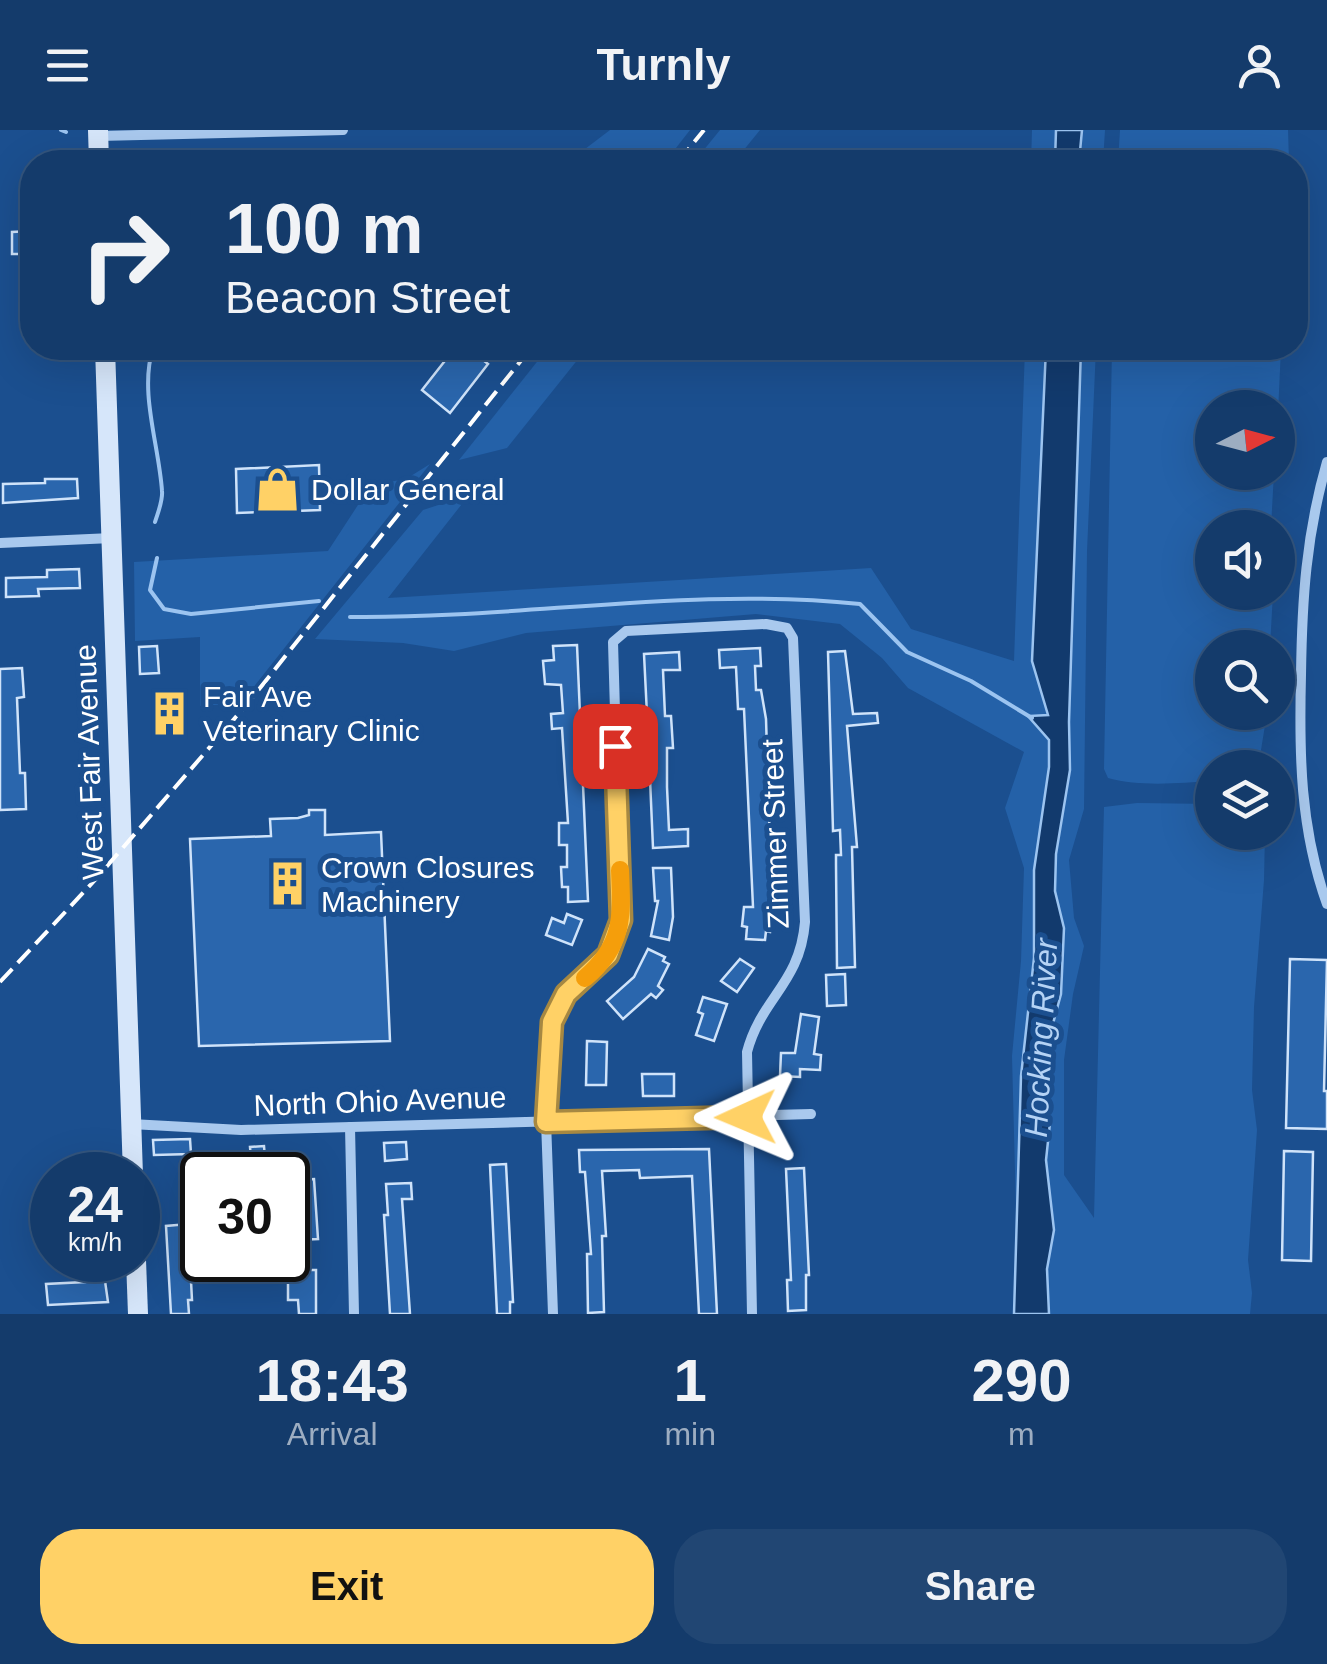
<!DOCTYPE html>
<style>
body{margin:0;font-family:Arial,sans-serif;background:#214673;color:#f1f3f6;height:100vh;display:flex;flex-direction:column;font-size:38px;white-space:nowrap}
*{box-sizing:border-box;margin:0}
p{font-size:32px;color:#9dadc1}
.icon{flex:none;width:55px;height:55px;fill:none;stroke:currentColor;stroke-width:2;stroke-linecap:round;stroke-linejoin:round}
.map{position:relative;height:1184px;overflow:hidden}
.side{display:flex;flex-direction:column;background:#143b6b;flex:1}
.side>*{flex:none}
.banner{position:absolute;left:20px;top:20px;width:1288px;height:210px;border-radius:40px;box-shadow:0 10px 40px #0002,0 0 0 2px #33557e;background:#143b6b;color:#f1f3f6;overflow:hidden}
.needle{width:65px;rotate:84deg}
.fabs{position:absolute;left:1195px;top:260px;display:grid;gap:20px}
.fabs a{display:grid;place-items:center;width:100px;height:100px;border-radius:50%;background:#143b6b;box-shadow:0 10px 40px #0002,0 0 0 2px #33557e;font-size:50px}
.speed{position:absolute;left:30px;top:1022px;display:flex;gap:20px;font-size:50px;font-weight:700;text-align:center}
.speed>*{display:grid;place-content:center;width:130px;height:130px;border-radius:50%;background:#143b6b;box-shadow:0 10px 40px #0002,0 0 0 2px #33557e;line-height:1}
.speed small{font-size:25px;font-weight:400}
.speed .limit{border:5px solid #111;border-radius:15px;background:#fff;color:#111}
.pin{position:absolute;display:grid;place-items:center;width:85px;height:85px;color:#fff;margin:-42px;border-radius:20px;box-shadow:0 5px 15px #0006}
.me{position:absolute;width:110px;margin:-55px;rotate:269deg;stroke-linejoin:round;filter:drop-shadow(0 0 8px #0008)}
.turn{display:flex;align-items:center;gap:35px;height:210px;padding:0 40px;font-size:45px}
.turn .icon{width:130px;height:130px;stroke-width:2.5}
.turn b{display:block;font-size:70px;line-height:85px}
.eta{display:flex;justify-content:space-evenly;align-items:center;height:170px;text-align:center}
.eta b{font-size:60px;font-weight:600;line-height:70px}
.action{display:flex;gap:20px;margin-top:auto;padding:20px 40px}
.action a{flex:1;height:115px;border-radius:40px;background:#ffd166;color:#111;font-size:40px;font-weight:600;line-height:115px;text-align:center}
.action a+a{background:#214673;color:#f1f3f6}
header{display:flex;justify-content:space-between;align-items:center;height:130px;padding:0 40px;background:#143b6b;font-size:45px;font-weight:600}
.map>svg:first-child{display:block}
.green{fill:#2461a8}
.water{fill:#123a6d;stroke:#9cc4f0;stroke-width:2.5}
.lines{fill:none;stroke-linecap:round;stroke-linejoin:round}
.stream{stroke:#9cc4f0;stroke-width:4}
.building{fill:#2a66ad;stroke:#cfe3fa;stroke-width:2.5}
.street{stroke:#a9c9ee;stroke-width:10}
.secondary{stroke:#d6e6fa;stroke-width:20}
.rail{stroke:#fff;stroke-width:4;stroke-dasharray:18 8;stroke-linecap:butt}
.route-casing{stroke:#a68842;stroke-width:25}
.route{stroke:#ffd166;stroke-width:18}
.slow{stroke:#f59e0b;stroke-width:18}
.labels{text-anchor:middle;dominant-baseline:central;stroke-width:10;stroke-linejoin:round;paint-order:stroke}
.poi-label{font-size:30px;fill:#fff;stroke:#1b4f8f;text-anchor:start}
.street-label{font-size:30px;fill:#fff;stroke:#1b4f8f}
.water-label{font-size:32px;font-style:italic;fill:#b5d3f5;stroke:#1b4f8f}
</style>
<header><svg class="icon" aria-label="menu" viewBox="0 0 24 24"><path d="M4 6h16M4 12h16M4 18h16"/></svg>Turnly<svg class="icon" aria-label="person" viewBox="0 0 24 24"><circle cx="12" cy="8" r="4"/><path d="M4 21q1-7 8-7t8 7"/></svg></header>
<div class="map">
<svg width="1327" height="1184" viewBox="0 0 1327 1184">
<rect width="100%" height="100%" fill="#1b4f8f"/>
<g class="green">
<polygon points="610,0 690,0 665,32 568,32"/>
<polygon points="720,0 760,0 734,32 694,32"/>
<polygon points="1032,0 1105,0 1103,32 1031,32"/>
<polygon points="1120,0 1288,0 1289,32 1118,32"/>
<polygon points="548,218 587,218 507,318 459,330"/>
<polygon points="1025,218 1096,218 1087,421 1084,679 1069,730 1074,788 1084,816 1073,864 1064,930 1064,1045 1094,1088 1104,677 1137,673 1212,674 1212,702 1265,703 1264,750 1254,877 1252,960 1257,1000 1248,1130 1252,1163 1250,1184 1014,1184 1016,1081 1012,926 1021,831 1024,738 1005,678 1024,622 908,558 882,528 840,494 756,484 526,503 454,521 403,513 315,509 423,380 469,365 388,468 871,438 911,499 1014,531"/>
<path d="M1112,218H1281L1278,283V278H1212V342L1274,343L1271,397L1212,398V462L1273,463L1270,517L1212,518V582L1267,583L1261,620L1262,637L1212,638V651C1179,653 1141,657 1108,648L1104,639Z"/>
<polygon points="430,334 241,573 200,576 200,507 135,511 134,432 328,421 371,355 406,349"/>
</g>
<g class="water">
<polygon points="1056,0 1082,0 1079,32 1055,32"/>
<polygon points="1046,218 1081,218 1069,592 1070,640 1056,724 1055,761 1064,798 1061,864 1044,927 1050,993 1046,1030 1054,1100 1047,1139 1049,1184 1014,1184 1021,946 1034,828 1034,740 1049,637 1049,610 1028,586 1048,585 1032,531"/>
</g>
<g class="lines">
<g class="stream">
<polyline points="61,0 66,2"/>
<polyline points="136,31 136,32"/>
<path d="M153,218C139,262 159,315 162,361C163,371 158,382 155,392"/>
<polyline points="157,428 150,460 164,479 191,484 319,471"/>
<path d="M350,487C520,489 690,456 860,474L907,522L971,551L1032,588"/>
</g>
</g>
<g class="building">
<polygon points="31,101 31,124 12,124 12,102"/>
<polygon points="455,218 468,218 488,234 450,283 422,260"/>
<polygon points="319,335 320,380 237,383 236,339"/>
<polygon points="45,349 77,349 78,368 3,373 3,354 45,353"/>
<polygon points="79,439 80,458 38,459 39,466 6,467 6,448 47,447 47,440"/>
<polygon points="577,515 588,771 568,772 568,757 562,757 561,737 567,737 567,715 559,715 559,693 568,693 562,598 552,599 551,584 563,583 561,555 545,554 543,531 554,530 553,516"/>
<polygon points="157,516 159,543 140,544 139,517"/>
<polygon points="760,518 761,536 755,536 756,560 761,560 766,589 772,779 770,802 766,801 765,810 746,809 747,797 742,796 744,777 753,777 744,579 738,579 736,537 720,538 719,520"/>
<polygon points="845,521 853,584 877,583 878,593 847,596 857,717 852,717 855,837 837,838 836,735 836,725 841,725 840,700 833,701 828,522"/>
<polygon points="679,522 680,540 663,540 665,586 671,586 673,618 667,618 667,657 669,700 688,699 688,716 653,718 649,626 655,626 655,605 648,605 644,524"/>
<polygon points="22,538 24,567 17,568 20,643 25,643 26,679 0,680 0,539"/>
<polygon points="159,566 181,566 182,600 160,601"/>
<polygon points="309,680 325,680 325,705 381,702 390,911 199,916 190,709 271,706 270,689 298,688 309,685"/>
<polygon points="653,738 671,738 673,787 669,810 651,806 658,771 655,771"/>
<polygon points="567,784 582,790 572,815 546,805 552,788 564,793"/>
<polygon points="648,819 665,827 663,831 669,834 658,856 663,860 656,868 651,864 623,889 607,871 634,847"/>
<polygon points="740,829 754,838 737,862 721,851"/>
<polygon points="1290,829 1327,830 1324,961 1327,961 1327,999 1286,998"/>
<polygon points="845,844 846,875 827,876 826,845"/>
<polygon points="703,867 727,874 714,911 696,905 703,884 698,882"/>
<polygon points="801,884 819,887 814,924 821,925 820,940 800,939 800,947 780,946 781,923 795,923"/>
<polygon points="587,911 607,912 606,955 586,955"/>
<polygon points="642,944 674,944 674,966 643,966"/>
<polygon points="190,1009 191,1024 154,1025 153,1010"/>
<polygon points="406,1012 407,1029 385,1031 384,1013"/>
<polygon points="264,1016 266,1040 252,1041 250,1017"/>
<polygon points="709,1019 717,1184 699,1184 692,1046 640,1048 639,1040 602,1041 606,1106 602,1106 604,1182 588,1183 587,1124 591,1124 585,1042 580,1042 579,1020"/>
<polygon points="1284,1021 1313,1022 1311,1131 1282,1130"/>
<polygon points="506,1034 513,1172 510,1172 510,1184 497,1184 490,1035"/>
<polygon points="804,1038 809,1145 806,1145 806,1180 788,1181 787,1150 791,1150 786,1039"/>
<polygon points="314,1049 318,1109 298,1110 297,1050"/>
<polygon points="411,1053 412,1069 402,1069 410,1184 390,1184 384,1085 388,1085 386,1054"/>
<polygon points="188,1094 192,1170 188,1170 189,1184 171,1184 166,1096"/>
<polygon points="307,1114 308,1140 316,1140 316,1184 299,1184 298,1170 288,1170 288,1115"/>
<polygon points="83,1130 102,1130 108,1172 48,1175 46,1154 85,1152"/>
</g>
<g class="lines">
<g class="street">
<polyline points="99,6 343,0"/>
<path d="M1327,332C1306,405 1302,470 1301,545C1299,624 1300,699 1327,774"/>
<polyline points="0,413 112,408"/>
<polyline points="131,994 241,1000 811,984"/>
<polyline points="350,997 354,1184"/>
<path d="M553,1184L546,991L552,892L566,864L608,825L621,790L613,512L626,501L766,494L787,498L793,508L805,792C800,854 761,868 747,922L752,1184"/>
</g>
<g class="secondary">
<polyline points="98,0 99,32"/>
<polyline points="105,218 133,1045"/>
<polyline points="136,1130 138,1184"/>
</g>
<g class="rail">
<polyline points="678,32 704,0"/>
<polyline points="0,852 95,750 248,573 531,218"/>
</g>
</g>
<g class="lines">
<defs>
<polyline id="route" points="615,616 621,790 608,825 566,864 552,892 546,992 746,987"/>
</defs>
<use href="#route" class="route-casing"/>
<use href="#route" class="route"/>
<path class="slow" d="M585,848C624,815 622,787 620,740"/>
</g>
<defs>
<symbol id="shop-bare" viewBox="-9 -9 18 18"><path d="M-5-2.5h2.3a2.7 3.5 0 0 1 5.4 0H5L5.5 6h-11ZM-1.5-2.5h3a1.5 2.3 0 0 0-3 0Z" fill="#ffd166" stroke="#1b4f8f" stroke-width="2.5" paint-order="stroke"/></symbol>
<symbol id="building-bare" viewBox="-9 -9 18 18"><path d="M-4-6H4V6H1V3H-1V6H-4ZM-2.5-4.3h1.7v1.8h-1.7ZM.8-4.3h1.7v1.8H.8ZM-2.5-1h1.7V.8h-1.7ZM.8-1h1.7V.8H.8Z" fill="#ffd166" stroke="#1b4f8f" stroke-width="2.5" paint-order="stroke"/></symbol>
</defs>
<g fill-rule="evenodd">
<use href="#shop-bare" x="246" y="328" width="63" height="63"/>
<use href="#building-bare" x="138" y="552" width="63" height="63"/>
<use href="#building-bare" x="256" y="722" width="63" height="63"/>
</g>
<g class="labels">
<g class="poi-label">
<text x="311" y="359">Dollar General</text>
<text x="203" y="566">Fair Ave<tspan x="203" dy="34">Veterinary Clinic</tspan></text>
<text x="321" y="737">Crown Closures<tspan x="321" dy="34">Machinery</tspan></text>
</g>
<g class="street-label">
<text transform="translate(89 632) rotate(-92)">West Fair Avenue</text>
<text transform="translate(775 704) rotate(-92)">Zimmer Street</text>
<text transform="translate(380 971) rotate(-2)">North Ohio Avenue</text>
</g>
<g class="water-label">
<text transform="translate(1041 908) rotate(-87)">Hocking River</text>
</g>
</g>
</svg>
<div class="fabs">
<a><svg class="needle" viewBox="-14 -14 28 28"><path d="M0-13l5 13h-10z" fill="#e53935"/><path d="M0 13l5-13h-10z" fill="#9dadc1"/></svg></a>
<a><svg class="icon" aria-label="sound" viewBox="0 0 24 24"><path d="M4 9h4l5-4v14l-5-4H4zM17 9q2 3 0 6"/></svg></a>
<a><svg class="icon" aria-label="search" viewBox="0 0 24 24"><circle cx="10" cy="10" r="6"/><path d="M15 15l6 6"/></svg></a>
<a><svg class="icon" aria-label="layers" viewBox="0 0 24 24"><path d="M12 4l9 5-9 5-9-5zM3 14l9 5 9-5"/></svg></a>
</div>
<div class="speed"><div>24<small>km/h</small></div><div class="limit">30</div></div>
<div class="pin" style="left:615px;top:616px;background:#d93025"><svg class="icon" aria-label="arrive" viewBox="0 0 24 24"><path d="M6 21V4h12l-3 4 3 4H6"/></svg></div>
<svg class="me" style="left:746px;top:987px" viewBox="-20 -20 40 40"><path d="M0-17L14 15 0 8-14 15z" fill="#ffd166" stroke="#fff" stroke-width="4"/></svg>
<div class="banner">
<div class="turn"><svg class="icon" aria-label="right" viewBox="0 0 24 24"><path d="M7 20v-9h11M14 6l5 5-5 5"/></svg><div><b>100 m</b>Beacon Street</div></div>
</div>
</div>
<section class="side">
<div class="eta">
<div><b>18:43</b><p>Arrival</p></div>
<div><b>1</b><p>min</p></div>
<div><b>290</b><p>m</p></div>
</div>
<div class="action"><a>Exit</a><a>Share</a></div>
</section>
